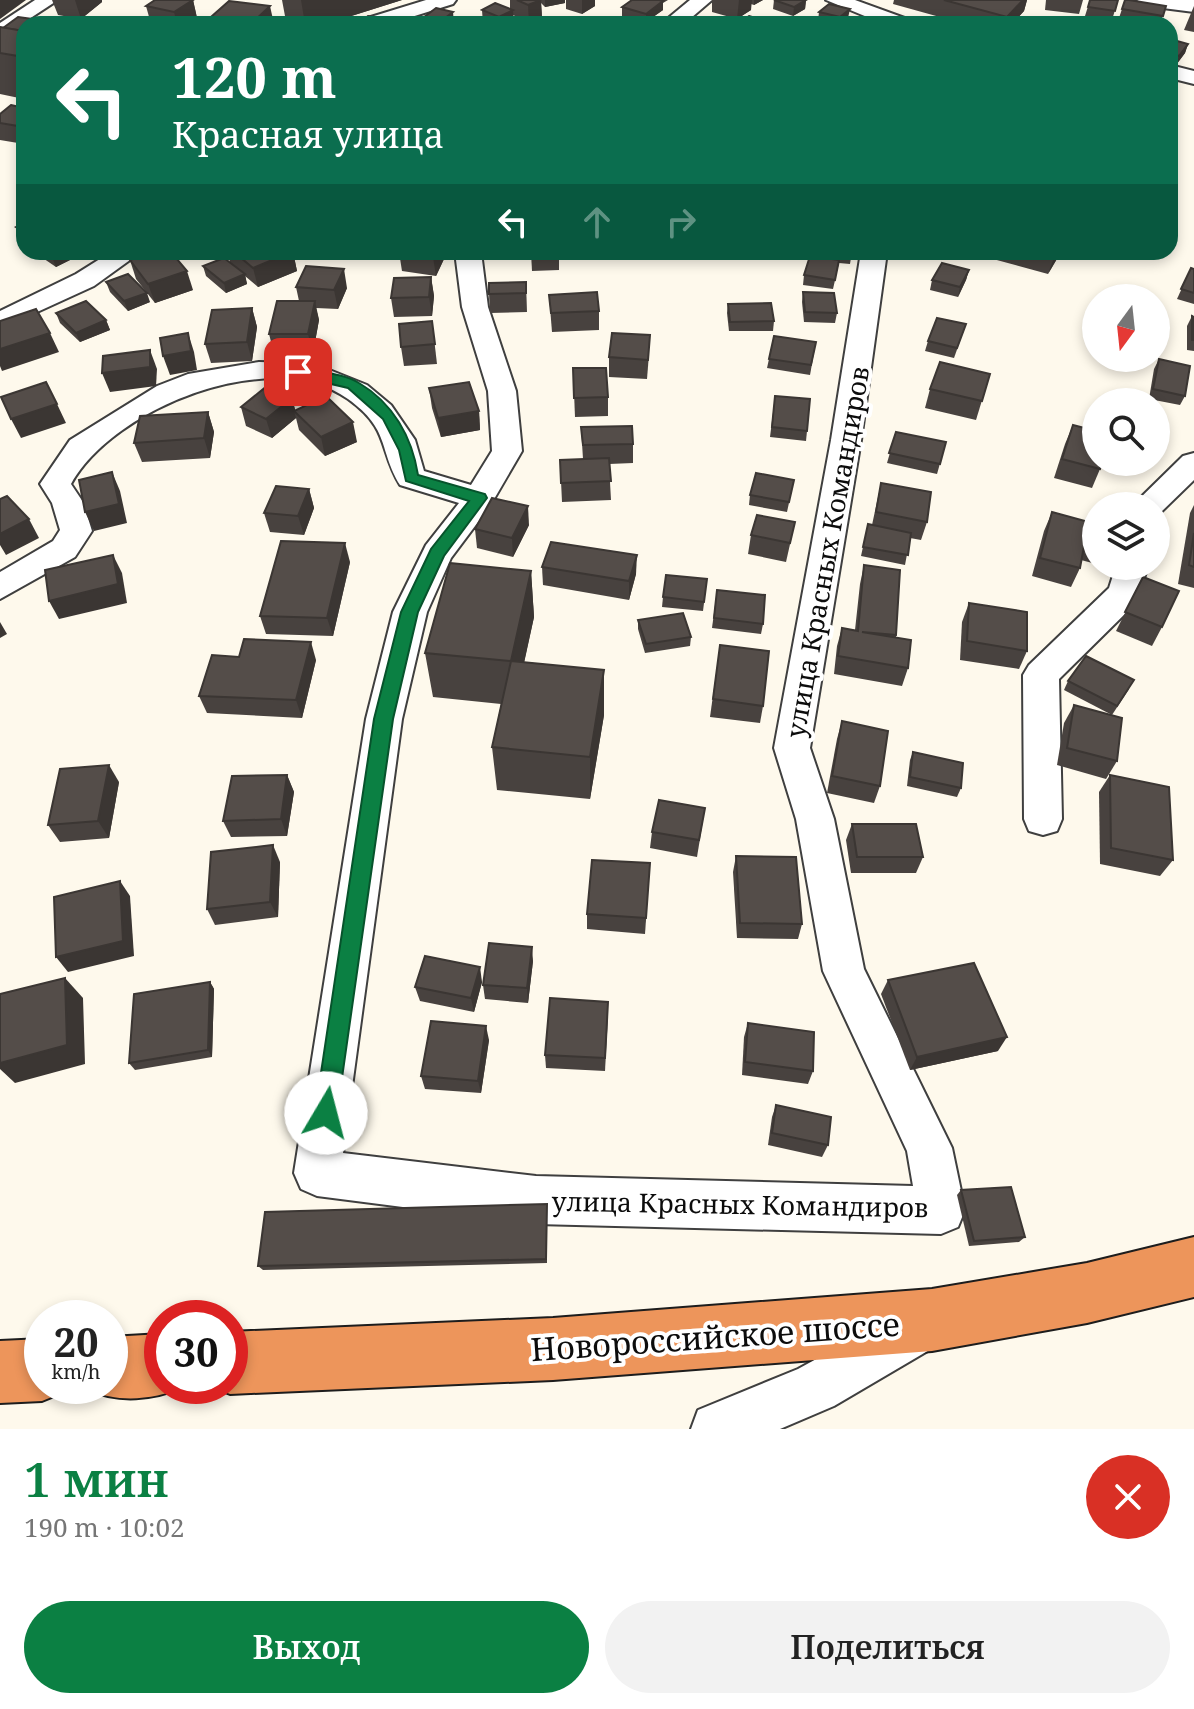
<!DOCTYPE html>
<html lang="ru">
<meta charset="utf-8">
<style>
body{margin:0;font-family:"Noto Serif",serif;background:#f2f2f2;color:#222;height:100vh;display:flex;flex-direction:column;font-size:30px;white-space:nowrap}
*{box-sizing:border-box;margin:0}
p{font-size:26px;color:#767676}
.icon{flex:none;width:44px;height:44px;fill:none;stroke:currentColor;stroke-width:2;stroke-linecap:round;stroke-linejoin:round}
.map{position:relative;height:1429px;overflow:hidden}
.details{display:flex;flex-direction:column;background:#fff;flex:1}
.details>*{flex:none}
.guide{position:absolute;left:16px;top:16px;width:1162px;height:244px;border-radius:24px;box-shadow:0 4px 12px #0003;background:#0b6e4f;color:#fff;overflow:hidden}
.needle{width:52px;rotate:195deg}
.buttons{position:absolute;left:1082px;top:284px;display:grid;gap:16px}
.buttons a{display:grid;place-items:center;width:88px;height:88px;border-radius:50%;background:#fff;box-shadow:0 4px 12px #0003;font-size:40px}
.speed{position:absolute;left:24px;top:1300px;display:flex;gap:16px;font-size:40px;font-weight:700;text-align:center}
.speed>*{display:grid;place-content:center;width:104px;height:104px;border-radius:50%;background:#fff;box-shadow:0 4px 12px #0003;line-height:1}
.speed small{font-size:20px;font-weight:400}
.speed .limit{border:12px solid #d22;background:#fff;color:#111}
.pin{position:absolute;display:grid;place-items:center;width:68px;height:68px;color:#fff;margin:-34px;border-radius:16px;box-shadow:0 4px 12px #0006}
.me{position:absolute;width:88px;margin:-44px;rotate:8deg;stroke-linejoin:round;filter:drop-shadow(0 0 6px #0008)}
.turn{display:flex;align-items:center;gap:28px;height:168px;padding:0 24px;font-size:36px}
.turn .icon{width:104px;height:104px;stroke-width:2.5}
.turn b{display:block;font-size:56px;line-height:68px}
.lanes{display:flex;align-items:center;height:76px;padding:0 24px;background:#0003;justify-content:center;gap:40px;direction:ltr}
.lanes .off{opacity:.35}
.round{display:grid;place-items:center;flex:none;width:84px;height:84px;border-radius:42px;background:#f2f2f2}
.overview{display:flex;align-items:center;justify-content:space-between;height:136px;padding:0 24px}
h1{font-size:48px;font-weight:600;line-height:60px;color:#0b8043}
.primary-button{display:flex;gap:16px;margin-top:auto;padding:16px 24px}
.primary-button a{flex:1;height:92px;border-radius:48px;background:#0b8043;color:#fff;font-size:32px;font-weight:600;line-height:92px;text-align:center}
.primary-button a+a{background:#f2f2f2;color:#222}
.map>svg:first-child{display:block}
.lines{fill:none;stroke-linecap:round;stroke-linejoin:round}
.street-casing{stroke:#3f3f3f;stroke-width:4}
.highway-casing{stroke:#1d1d1d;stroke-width:4}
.street{fill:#fff;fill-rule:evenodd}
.highway{fill:#ed955b;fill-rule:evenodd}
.wall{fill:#48423f}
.shaded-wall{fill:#3b3633}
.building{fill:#544d49;stroke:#3b3633;stroke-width:2}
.route{fill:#0b8043;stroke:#07532c;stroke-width:2}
.labels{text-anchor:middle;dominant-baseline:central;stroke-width:8;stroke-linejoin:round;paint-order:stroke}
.street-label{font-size:26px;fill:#0c0c0c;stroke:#fff}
.near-street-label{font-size:32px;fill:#0c0c0c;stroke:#fff}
</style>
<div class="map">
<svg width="1194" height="1429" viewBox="0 0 1194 1429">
<rect width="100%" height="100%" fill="#fef9ec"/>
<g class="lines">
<defs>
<g id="street">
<polygon points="35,0 58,0 0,38 0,23"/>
<polygon points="426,0 456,0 453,4 389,24 358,24 361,20"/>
<polygon points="690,0 712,0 684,24 661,24"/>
<polygon points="826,0 855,0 910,20 913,24 884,24"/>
<polygon points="1137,0 1194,0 1194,12 1147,6"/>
<polygon points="1170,65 1194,71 1194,84 1170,78"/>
<polygon points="111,252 141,252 94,286 0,329 0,311 76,274"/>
<path d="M455,252H481L488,307L516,391L522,451L490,506L451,558L427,612L402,719L343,1153L536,1176L913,1186L907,1151L823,971L796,819L774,748L831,440L861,252H887L861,440L810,748L834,819L864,969L952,1148L965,1210L958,1227L941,1234L536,1224L317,1196L301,1189L294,1173L366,719L393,612L426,545L459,503L400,485C378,449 391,430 348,399C271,344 113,408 71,484L83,502L92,531L75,557L0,599V572L53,541L60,530L52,503L40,484L70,440L157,386L188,374L259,362L294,363L327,369L367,385L391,405L415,440L424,471L471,485L492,451L488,391L462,307Z"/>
<polygon points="1194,453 1194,480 1159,514 1156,514 1156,506 1132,506 1183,456"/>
<polygon points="1116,566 1148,566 1136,603 1059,679 1062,819 1057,831 1043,835 1029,831 1024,819 1023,675 1029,665 1109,588"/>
<polygon points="913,1306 931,1313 938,1331 931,1349 834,1406 780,1429 691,1429 698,1410 798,1369"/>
</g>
<g id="highway">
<polygon points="1194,1237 1194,1297 1087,1323 932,1351 553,1380 230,1394 210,1386 230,1386 230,1332 553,1318 932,1289 1087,1263"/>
<path d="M162,1334V1386L184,1387C153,1400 119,1403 88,1390L86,1386H110V1337Z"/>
<polygon points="42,1339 42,1386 67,1386 64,1392 42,1401 0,1403 0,1341"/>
</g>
</defs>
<use href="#street" class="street-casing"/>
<use href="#highway" class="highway-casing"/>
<use href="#street" class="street"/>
<use href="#highway" class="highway"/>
</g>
<g class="wall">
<polygon points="52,0 102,0 102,2 81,19 58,15"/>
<polygon points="193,0 197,18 188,24 151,24 146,6"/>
<polygon points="282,0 402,0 326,24 297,24 285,16"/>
<polygon points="510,0 565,0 565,3 545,7 541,3 542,18 529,23 513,15 514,24 483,24 482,10 510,9"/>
<polygon points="566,0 595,0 595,6 582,14 566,9"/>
<polygon points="632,0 668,0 663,3 663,10 646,22 622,16 622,7"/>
<polygon points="712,0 763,0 754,5 751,4 751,10 737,19 712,12"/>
<polygon points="774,0 806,0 805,9 793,16 773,9"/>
<polygon points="894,0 1027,0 1024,11 1012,24 965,24 893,4"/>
<polygon points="1046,0 1083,0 1079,14 1045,10"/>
<polygon points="1090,0 1118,0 1112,20 1085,16"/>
<polygon points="1125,0 1166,6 1160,24 1119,18"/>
<polygon points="1194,6 1194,32 1184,30"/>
<polygon points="819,12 848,18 841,24 830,24 818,21"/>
<polygon points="18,17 46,21 47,24 24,24 24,99 0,94 0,27 3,28"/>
<polygon points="1170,39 1188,44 1185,53 1176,65 1170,63"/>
<polygon points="24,108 24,144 0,140 0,114"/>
<polygon points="24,223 24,245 16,227"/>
<polygon points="34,252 86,252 56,267"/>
<polygon points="227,252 293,252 297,271 258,287 245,276 247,284 226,293 206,276 203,266 230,262"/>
<polygon points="399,252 444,252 444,259 436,276 402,271"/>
<polygon points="531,252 559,252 559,270 532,271"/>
<polygon points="815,252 852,252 850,264 839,263 833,289 803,285 804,275 815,257"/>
<polygon points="995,252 1061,252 1048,274 993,259"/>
<polygon points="130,260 193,290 155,303 136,279"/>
<polygon points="1191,268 1194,269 1194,304 1177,299"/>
<polygon points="969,270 966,280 958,297 930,290 932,280"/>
<polygon points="431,277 434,296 432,316 394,317 391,298"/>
<polygon points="106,282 150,302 128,311 110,292"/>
<polygon points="526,282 527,312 490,313 489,294"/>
<polygon points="296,287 347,288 338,309 316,308 319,320 313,353 274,353 269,334 299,301"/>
<polygon points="803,292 837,313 835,323 804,322 802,302"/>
<polygon points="549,295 599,311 599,330 552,332"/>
<polygon points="728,304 774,321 773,331 729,331 727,313"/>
<polygon points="252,308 257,327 252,361 211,363 205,344"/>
<polygon points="56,313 106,320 110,330 80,342 60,323"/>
<polygon points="1192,316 1194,317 1194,351 1187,350 1187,326"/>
<polygon points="432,321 437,364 404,366 401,347"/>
<polygon points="966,324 954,358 925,351 928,341"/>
<polygon points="816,342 810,375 767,368 769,359"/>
<polygon points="649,354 647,379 609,377 609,357"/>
<polygon points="1159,359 1185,396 1180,405 1149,399 1154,369"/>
<polygon points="573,368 608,397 608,416 575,417"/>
<polygon points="990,374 976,420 925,408 930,389"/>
<polygon points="429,388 479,411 480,430 441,437 432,408"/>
<polygon points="775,396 807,431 806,441 770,437"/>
<polygon points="292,398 295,410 357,442 325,456 299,430 296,418 272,438 246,426 241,407"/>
<polygon points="208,412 214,432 210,458 142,462 134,443"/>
<polygon points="1156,422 1164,439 1156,456"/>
<polygon points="1073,425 1100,469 1092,488 1054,478 1065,444"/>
<polygon points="581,427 633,444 633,463 609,464 611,500 562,502 560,460 583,459"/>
<polygon points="896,432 946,442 937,474 887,463"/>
<polygon points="881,483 927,522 921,540 910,538 905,565 861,556 868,524 872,525"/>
<polygon points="309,489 314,508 304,535 270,532 264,513"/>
<polygon points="792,489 787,512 749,505 750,495"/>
<polygon points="1194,505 1194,588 1178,584 1190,513"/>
<polygon points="1052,512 1096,524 1096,564 1081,560 1080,568 1071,587 1032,576 1044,531"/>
<polygon points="795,522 786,562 748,554 751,535"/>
<polygon points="529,525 513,557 477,548 475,529"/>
<polygon points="350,562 333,636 266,634 260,616"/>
<polygon points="864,565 896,635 896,637 908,668 902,686 834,674 837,646 842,628 855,630 860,584"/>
<polygon points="542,567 636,574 629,600 543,585"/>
<polygon points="531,571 534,617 524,662 604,670 604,715 590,799 497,790 492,747 501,704 433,697 425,653"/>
<polygon points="1143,577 1162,627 1152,646 1116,631"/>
<polygon points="707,579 703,611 662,607 663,597"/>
<polygon points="717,590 763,624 761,634 712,628"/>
<polygon points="969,603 1027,651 1019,669 960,660 962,622"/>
<polygon points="638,620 691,637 690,646 645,653 638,629"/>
<polygon points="720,645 763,706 760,723 710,717"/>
<polygon points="316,660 302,718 207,713 199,696"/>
<polygon points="1068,681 1129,689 1112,715 1064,690"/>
<polygon points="1074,705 1117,761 1106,779 1057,765 1064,723"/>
<polygon points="842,721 880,786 874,803 827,793 837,739"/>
<polygon points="913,752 961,788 957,797 907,786 910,760"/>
<polygon points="287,775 294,792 287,836 231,837 223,821"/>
<polygon points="1110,775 1173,860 1160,876 1100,864 1099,792"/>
<polygon points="119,782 109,838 60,842 48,825"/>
<polygon points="705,808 697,857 650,848 652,832"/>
<polygon points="852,824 923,857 916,873 851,873 846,840"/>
<polygon points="736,856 802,924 798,939 737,938 733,872"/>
<polygon points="280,862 278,917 215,925 207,909"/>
<polygon points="650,863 645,934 587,929 587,914"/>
<polygon points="533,961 528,1003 485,999 483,985"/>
<polygon points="888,980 998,1051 910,1070 881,994"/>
<polygon points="210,982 214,989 212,1057 135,1070 129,1063"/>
<polygon points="482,982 474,1012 420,1001 415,987"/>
<polygon points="608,1016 605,1071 546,1068 545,1055"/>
<polygon points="748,1023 813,1071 808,1084 742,1075 744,1037"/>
<polygon points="489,1040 481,1093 425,1089 421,1076"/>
<polygon points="776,1105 828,1145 822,1157 768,1145 772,1117"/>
<polygon points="961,1190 1025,1237 1019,1242 969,1246 957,1195"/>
<polygon points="547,1204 547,1263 263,1270 258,1266"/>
</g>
<g class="shaded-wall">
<polygon points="0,0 26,0 0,19"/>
<polygon points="75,0 102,0 102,2 81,19"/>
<polygon points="193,0 197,18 188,24 177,24 174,12"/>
<polygon points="301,0 402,0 326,24 305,24"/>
<polygon points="541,0 542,18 529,23 528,5"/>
<polygon points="545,0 565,0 565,3 545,7"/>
<polygon points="582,0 595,0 595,6 582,14"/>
<polygon points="739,0 752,0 751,10 737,19"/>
<polygon points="754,0 763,0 754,5"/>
<polygon points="806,0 805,9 793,16 794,7"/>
<polygon points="1023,0 1027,0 1024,11 1012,24 1005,24 1007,17"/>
<polygon points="663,1 663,10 646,22 646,14"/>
<polygon points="270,6 274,24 251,24"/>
<polygon points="850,9 848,18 841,24 839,24 840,17"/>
<polygon points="513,10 514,24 500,24 499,17"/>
<polygon points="453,12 454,24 437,24"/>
<polygon points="1188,44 1185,53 1176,65 1179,56"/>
<polygon points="50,252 86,252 56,267"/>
<polygon points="187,252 209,252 189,259"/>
<polygon points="293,252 297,271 258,287 253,268"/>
<polygon points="436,252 444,252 444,259 436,276 433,257"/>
<polygon points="1057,252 1061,252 1048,274 1055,255"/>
<polygon points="344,269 347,288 338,309 334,290"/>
<polygon points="969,270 966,280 958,297 960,287"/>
<polygon points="187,271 193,290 155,303 148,284"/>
<polygon points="245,274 247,284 226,293 224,283"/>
<polygon points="431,277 434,296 432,316 429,297"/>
<polygon points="147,293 150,302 128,311 124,301"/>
<polygon points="315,301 319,320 313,353 308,334"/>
<polygon points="252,308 257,327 252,361 247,342"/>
<polygon points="106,320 110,330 80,342 76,333"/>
<polygon points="50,333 59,352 2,371 0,366 0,349"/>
<polygon points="188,333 194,352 197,370 170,375 163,356"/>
<polygon points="150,350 157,369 156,386 110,392 102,373"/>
<polygon points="292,398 296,413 294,411 296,418 272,438 266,419"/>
<polygon points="57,404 66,423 21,438 11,419"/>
<polygon points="479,411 480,430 441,437 438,418"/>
<polygon points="208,412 214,432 210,458 204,438"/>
<polygon points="353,422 357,442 325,456 321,437"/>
<polygon points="112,472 120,491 127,523 94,531 85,512"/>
<polygon points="309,489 314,508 304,535 298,516"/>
<polygon points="528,506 529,525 513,557 512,538"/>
<polygon points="29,519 39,538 6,555 0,545 0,534"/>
<polygon points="345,543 350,562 333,636 327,618"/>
<polygon points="113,555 122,573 127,603 59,619 49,601"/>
<polygon points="637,555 636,574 629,600 629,581"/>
<polygon points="531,571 534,617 515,705 511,661"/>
<polygon points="0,622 7,634 0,638"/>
<polygon points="311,642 316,660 302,718 296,700"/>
<polygon points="604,670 604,715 590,799 590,757"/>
<polygon points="109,765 119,782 109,838 98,821"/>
<polygon points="287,775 294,792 287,836 281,819"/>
<polygon points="273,845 280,862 278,917 270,902"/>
<polygon points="120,881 130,896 134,956 68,972 56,957"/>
<polygon points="532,947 533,961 528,1003 527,988"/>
<polygon points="480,967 482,982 474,1012 471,998"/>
<polygon points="65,978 83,998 85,1064 15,1083 0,1069 0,1063"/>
<polygon points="210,982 214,989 212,1057 208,1050"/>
<polygon points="486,1026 489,1040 481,1093 478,1081"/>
<polygon points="1007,1037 998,1051 910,1070 917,1057"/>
</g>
<g class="building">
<polygon points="155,0 193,0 174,12 146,6"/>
<polygon points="517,0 541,0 528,5"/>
<polygon points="632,0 659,0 663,1 646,14 622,7"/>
<polygon points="774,0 806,0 794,7"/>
<polygon points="944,0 1023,0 1007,17"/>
<polygon points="1090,0 1118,0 1115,11 1088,7"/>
<polygon points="1125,0 1129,0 1166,6 1163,16 1122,9"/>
<polygon points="229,1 270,6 251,24 203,24"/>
<polygon points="495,3 513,10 499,17 482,10"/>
<polygon points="829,4 850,9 840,17 819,12"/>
<polygon points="436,8 453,12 437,24 419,21"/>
<polygon points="368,16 389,21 385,24 358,24"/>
<polygon points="749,16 768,22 766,24 738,24"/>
<polygon points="18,17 46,21 42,24 24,24 24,31 3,28"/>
<polygon points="1027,17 1044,20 1041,24 1021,24"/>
<polygon points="590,20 616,23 615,24 588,24"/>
<polygon points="1097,20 1116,24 1094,24"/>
<polygon points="0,27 24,31 24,57 0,53"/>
<polygon points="1170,39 1188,44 1179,56 1170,53"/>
<polygon points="11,105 24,108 24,127 0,123 0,114"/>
<polygon points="24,223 24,232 16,227"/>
<polygon points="154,252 171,252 187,271 148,284 130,260"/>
<polygon points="234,252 291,252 253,268"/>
<polygon points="399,252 436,252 433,257"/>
<polygon points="1043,252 1057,252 1055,255"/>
<polygon points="810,256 839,260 835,280 804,275"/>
<polygon points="224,258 245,274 224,283 203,266"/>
<polygon points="942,263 969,270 960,287 932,280"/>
<polygon points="306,266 344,269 334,290 296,287"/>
<polygon points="1191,268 1194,269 1194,293 1181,289"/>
<polygon points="128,274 147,293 124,301 106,282"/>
<polygon points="431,277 429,297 391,298 394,278"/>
<polygon points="526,282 526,293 489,294 489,283"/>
<polygon points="597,292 599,311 551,313 549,295"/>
<polygon points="803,292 834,293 837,313 805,312"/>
<polygon points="86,301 106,320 76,333 56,313"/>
<polygon points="277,301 315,301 308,334 269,334"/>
<polygon points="771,303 774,321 730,322 728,304"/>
<polygon points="252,308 247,342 205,344 212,310"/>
<polygon points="36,309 50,333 0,349 0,321"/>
<polygon points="1192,316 1194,317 1194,340 1192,340"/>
<polygon points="937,318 966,324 957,348 928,341"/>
<polygon points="432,321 435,344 401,347 399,324"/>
<polygon points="188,333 191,351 163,356 160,338"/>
<polygon points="612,333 650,335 648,360 609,357"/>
<polygon points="774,336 816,342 811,365 769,359"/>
<polygon points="150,350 150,367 102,373 103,356"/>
<polygon points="1159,359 1190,366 1185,396 1153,389"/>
<polygon points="940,362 990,374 982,401 930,389"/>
<polygon points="573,368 606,368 608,397 574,398"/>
<polygon points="46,382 57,404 11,419 1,397"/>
<polygon points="469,382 479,411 438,418 429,388"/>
<polygon points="267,386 292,398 266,419 241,407"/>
<polygon points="1111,395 1150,401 1150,402 1111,402"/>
<polygon points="326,396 353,422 321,437 294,411"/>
<polygon points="775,396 810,399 807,431 772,427"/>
<polygon points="208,412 204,438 134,443 140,416"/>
<polygon points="1156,422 1164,423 1164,439 1156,438"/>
<polygon points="1073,425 1096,431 1096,462 1102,462 1100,469 1062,459"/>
<polygon points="632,426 633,444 583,445 581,427"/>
<polygon points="896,432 946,442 940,464 889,453"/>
<polygon points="609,458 611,481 561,483 560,460"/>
<polygon points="112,472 119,504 85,512 79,480"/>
<polygon points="756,473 794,480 789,502 750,495"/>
<polygon points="881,483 931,492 927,522 876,512"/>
<polygon points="276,486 309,489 298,516 264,513"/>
<polygon points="7,496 29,519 0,534 0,499"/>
<polygon points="492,498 528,506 512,538 475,529"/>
<polygon points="1052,512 1096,524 1096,543 1085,541 1080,568 1040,558"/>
<polygon points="757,515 795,522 790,543 751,535"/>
<polygon points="868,524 911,533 908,555 863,547"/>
<polygon points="1194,533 1194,567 1189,565"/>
<polygon points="281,541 345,543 327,618 260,616"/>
<polygon points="551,542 637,555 629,581 542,567"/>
<polygon points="113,555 118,584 49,601 45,570"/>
<polygon points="450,563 531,571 511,661 425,653"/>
<polygon points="864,565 900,570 896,635 862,632 911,640 908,668 838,656 842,628 858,631"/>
<polygon points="666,575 707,579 704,602 663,597"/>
<polygon points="1143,577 1179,591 1162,627 1125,612"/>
<polygon points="717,590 765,595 763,624 714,618"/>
<polygon points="969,603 1027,612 1027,651 967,641"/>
<polygon points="683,613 691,637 646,644 638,620"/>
<polygon points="244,639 311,642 296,700 199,696 212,655 239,657"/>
<polygon points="720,645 769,651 763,706 713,699"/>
<polygon points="1086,656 1134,680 1117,706 1068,681"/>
<polygon points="511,661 604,670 590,757 492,747"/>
<polygon points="1074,705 1122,718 1117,761 1067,748"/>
<polygon points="842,721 888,731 880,786 832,776"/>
<polygon points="913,752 963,763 961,788 910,777"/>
<polygon points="109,765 98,821 48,825 60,769"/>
<polygon points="287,775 281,819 223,821 232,776"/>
<polygon points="1110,775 1169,787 1173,860 1111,848"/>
<polygon points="659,800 705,808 699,840 652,832"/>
<polygon points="852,824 916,824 923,857 857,857"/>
<polygon points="273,845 270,902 207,909 211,852"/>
<polygon points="736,856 796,857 802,924 740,923"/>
<polygon points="592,860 650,863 646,918 587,914"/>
<polygon points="120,881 123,941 56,957 54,897"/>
<polygon points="489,943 532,947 527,988 483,985"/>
<polygon points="425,956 480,967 471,998 415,987"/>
<polygon points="974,963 1007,1037 917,1057 888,980"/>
<polygon points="65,978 67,1045 0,1063 0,994"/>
<polygon points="210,982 208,1050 129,1063 134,994"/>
<polygon points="550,998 608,1002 605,1058 545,1055"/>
<polygon points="431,1021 486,1026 478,1081 421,1076"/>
<polygon points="748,1023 814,1032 813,1071 745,1062"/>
<polygon points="776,1105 831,1117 828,1145 772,1133"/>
<polygon points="1011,1187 1025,1237 974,1241 961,1190"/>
<polygon points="547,1204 546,1259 258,1266 265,1212"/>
</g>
<path class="route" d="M298,367C316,372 343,373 359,383C393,403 412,437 418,475L485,494L487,498L444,556L418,612L393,719L337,1113L334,1121L326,1124L318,1121L315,1113L374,719L401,612L431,549L469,501L406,481L399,450L383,419L348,388L293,375L291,372Z"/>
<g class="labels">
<g class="street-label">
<text transform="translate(827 552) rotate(-80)">улица Красных Командиров</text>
<text transform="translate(740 1204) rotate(1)">улица Красных Командиров</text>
</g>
<g class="near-street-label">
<text transform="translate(715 1336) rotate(-4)">Новороссийское шоссе</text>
</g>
</g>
</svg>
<div class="buttons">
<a><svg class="needle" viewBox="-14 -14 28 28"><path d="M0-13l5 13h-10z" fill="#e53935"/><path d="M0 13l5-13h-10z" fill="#767676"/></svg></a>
<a><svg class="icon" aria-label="search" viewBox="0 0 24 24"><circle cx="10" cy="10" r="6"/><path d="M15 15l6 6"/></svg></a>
<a><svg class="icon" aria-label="layers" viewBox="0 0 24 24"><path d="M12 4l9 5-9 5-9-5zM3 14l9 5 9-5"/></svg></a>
</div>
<div class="speed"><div>20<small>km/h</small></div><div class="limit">30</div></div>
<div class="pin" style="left:298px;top:372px;background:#d93025"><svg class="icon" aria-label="arrive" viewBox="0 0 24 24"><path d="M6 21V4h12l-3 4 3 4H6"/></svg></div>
<svg class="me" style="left:326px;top:1113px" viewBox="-20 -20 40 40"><circle r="19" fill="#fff"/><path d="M0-13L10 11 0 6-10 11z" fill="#0b8043"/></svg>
<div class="guide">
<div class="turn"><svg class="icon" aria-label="left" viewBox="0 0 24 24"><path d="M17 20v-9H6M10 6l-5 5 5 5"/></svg><div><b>120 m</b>Красная улица</div></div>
<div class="lanes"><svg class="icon" aria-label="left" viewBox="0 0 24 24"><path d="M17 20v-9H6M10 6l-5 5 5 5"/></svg><svg class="icon off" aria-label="ahead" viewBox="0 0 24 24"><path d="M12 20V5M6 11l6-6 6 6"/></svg><svg class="icon off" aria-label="right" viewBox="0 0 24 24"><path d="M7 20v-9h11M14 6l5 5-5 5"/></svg></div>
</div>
</div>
<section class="details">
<div class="overview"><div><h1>1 мин</h1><p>190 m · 10:02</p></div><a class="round" style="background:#d93025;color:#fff"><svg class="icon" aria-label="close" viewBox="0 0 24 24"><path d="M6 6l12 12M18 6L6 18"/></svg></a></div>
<div class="primary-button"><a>Выход</a><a>Поделиться</a></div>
</section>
